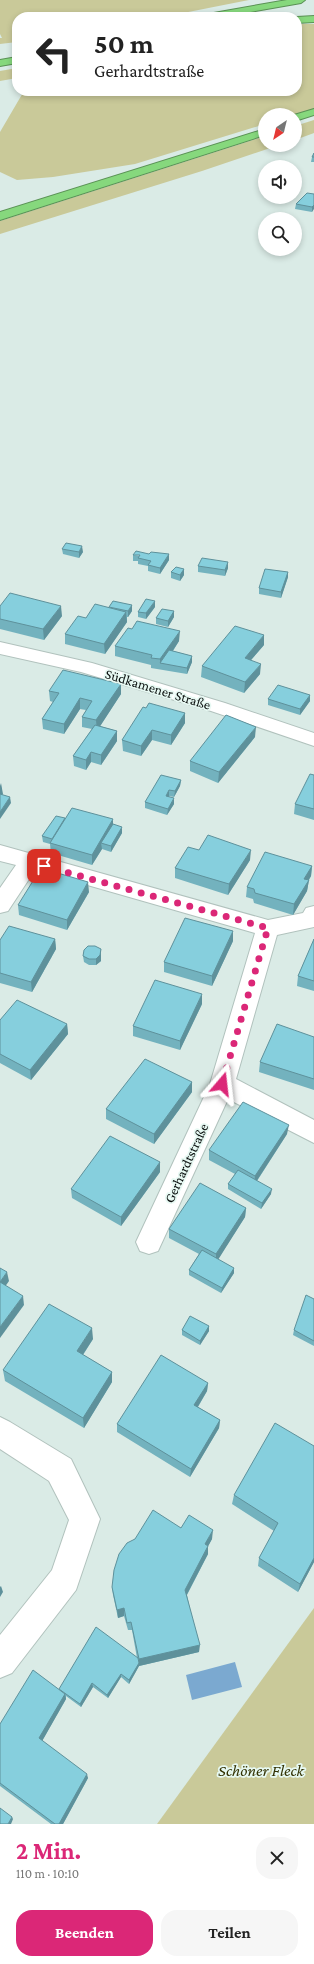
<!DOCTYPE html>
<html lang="de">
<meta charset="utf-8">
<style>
body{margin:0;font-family:"Crimson Pro",serif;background:#f6f6f6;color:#222;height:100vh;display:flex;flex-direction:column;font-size:15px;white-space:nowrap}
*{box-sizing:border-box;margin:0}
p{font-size:13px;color:#767676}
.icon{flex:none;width:22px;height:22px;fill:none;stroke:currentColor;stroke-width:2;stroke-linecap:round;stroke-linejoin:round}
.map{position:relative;height:1824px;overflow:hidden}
.drawer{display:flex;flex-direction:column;background:#fff;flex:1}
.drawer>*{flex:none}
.top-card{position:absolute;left:12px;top:12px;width:290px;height:84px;border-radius:16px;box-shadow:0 2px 6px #0003;background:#fff;color:#222;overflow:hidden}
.needle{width:26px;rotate:215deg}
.fabs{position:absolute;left:258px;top:108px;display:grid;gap:8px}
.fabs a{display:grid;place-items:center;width:44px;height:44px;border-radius:50%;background:#fff;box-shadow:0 2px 6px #0003;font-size:20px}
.pin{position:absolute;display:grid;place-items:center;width:34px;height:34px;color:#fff;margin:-17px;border-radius:8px;box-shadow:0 2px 6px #0006}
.me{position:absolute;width:44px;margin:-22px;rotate:17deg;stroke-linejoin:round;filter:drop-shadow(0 0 3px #0008)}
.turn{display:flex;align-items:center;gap:14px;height:84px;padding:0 16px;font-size:18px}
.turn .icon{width:52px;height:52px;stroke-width:2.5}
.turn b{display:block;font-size:28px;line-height:34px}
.round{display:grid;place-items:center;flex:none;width:42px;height:42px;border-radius:16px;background:#f6f6f6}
.summary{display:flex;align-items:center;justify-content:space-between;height:68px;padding:0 16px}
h1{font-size:24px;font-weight:700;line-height:30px;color:#db2777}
.action{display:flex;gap:8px;margin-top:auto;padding:8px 16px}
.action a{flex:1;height:46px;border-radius:16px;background:#db2777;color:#fff;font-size:16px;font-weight:700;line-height:46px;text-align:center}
.action a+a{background:#f6f6f6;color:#222}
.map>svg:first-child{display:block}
.green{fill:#c9c999}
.water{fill:#7ba9d0}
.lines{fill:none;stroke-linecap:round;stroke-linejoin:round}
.minor-casing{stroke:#b1c2bd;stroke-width:2}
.motorway-casing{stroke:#5a9155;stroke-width:2}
.minor{fill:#fff;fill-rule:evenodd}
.motorway{fill:#86d87d;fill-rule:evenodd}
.wall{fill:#73b2be}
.shaded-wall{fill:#5e919b}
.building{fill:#86cfdd;stroke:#5e919b}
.route{stroke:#db2777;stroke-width:7;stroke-dasharray:0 12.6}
.labels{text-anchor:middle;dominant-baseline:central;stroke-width:3.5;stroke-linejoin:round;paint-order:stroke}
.street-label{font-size:14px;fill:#080d0c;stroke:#e7f9f3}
.near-park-label{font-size:17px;font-style:italic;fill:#323102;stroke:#e7f9f3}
</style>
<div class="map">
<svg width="314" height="1824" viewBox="0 0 314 1824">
<rect width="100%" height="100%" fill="#daebe6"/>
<g class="green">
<polygon points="0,0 249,0 163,17 17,17 17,42 0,44 0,38 2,38 0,34"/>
<polygon points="297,24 314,24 314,109 293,115 265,115 265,124 135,164 53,177 17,180 0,172 0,132 24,91 297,91"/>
<polygon points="17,68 17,78 0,81 0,71"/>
<polygon points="314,120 314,133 295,140 295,126"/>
<polygon points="265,136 265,145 279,145 202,171 0,234 0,221"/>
<polygon points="314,1608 314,1824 157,1824"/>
</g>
<polygon class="water" points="235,1662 242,1687 192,1700 186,1675"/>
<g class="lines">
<defs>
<g id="minor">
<polygon points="0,642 92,663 225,703 314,733 314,746 211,711 81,672 0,654"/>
<polygon points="0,845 268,920 303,913 306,908 314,906 314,927 277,935 236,1079 314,1120 314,1143 228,1099 158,1251 149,1254 140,1251 136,1242 210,1084 255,933 35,870 8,911 0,913 0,888 16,865 0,861"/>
<polygon points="0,1417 10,1422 71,1459 100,1519 76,1590 12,1673 0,1678 0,1635 52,1570 69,1520 49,1481 0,1449"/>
</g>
<g id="motorway">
<polygon points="287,0 305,0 301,3 222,17 204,17 208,14"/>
<polygon points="314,16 314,22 297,23 297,17"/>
<polygon points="17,57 17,63 0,66 0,60"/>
<polygon points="314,109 314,115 295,121 294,115"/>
<polygon points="265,129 265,135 0,220 0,212"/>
</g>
</defs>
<use href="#minor" class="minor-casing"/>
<use href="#motorway" class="motorway-casing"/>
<use href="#minor" class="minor"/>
<use href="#motorway" class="motorway"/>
</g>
<g class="wall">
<polygon points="314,153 314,162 311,162 312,157"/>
<polygon points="314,194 312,212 295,209 296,204"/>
<polygon points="62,549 83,552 79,558 63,554"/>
<polygon points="133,555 169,560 160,574 148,571 148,566 138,564 138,561 133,561"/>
<polygon points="198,566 228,568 225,576 198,572"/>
<polygon points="184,569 184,575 180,581 171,578 171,572"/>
<polygon points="288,572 288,577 281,598 259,594 259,588"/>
<polygon points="0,606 62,616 44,640 0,629"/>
<polygon points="109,607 132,611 128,617 127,617 127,622 105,654 65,644 65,634 86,618"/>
<polygon points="155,607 146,619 138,617 138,612"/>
<polygon points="174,611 174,617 168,627 156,624 156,618"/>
<polygon points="179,641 173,651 192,656 192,662 187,674 151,668 151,665 115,656 115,646"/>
<polygon points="264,645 251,660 260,674 244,693 201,677 202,666"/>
<polygon points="121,684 121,694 100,726 117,731 117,741 101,765 91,762 86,770 74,766 73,756 92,729 82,727 82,717 86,710 80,709 64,734 43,729 42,719 53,702 50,701 49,691"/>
<polygon points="268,699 310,701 300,715 268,705"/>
<polygon points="146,708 185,713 185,723 171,745 152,740 141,756 123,751 122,740"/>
<polygon points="255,737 218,783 190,771 190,761"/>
<polygon points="314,775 314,820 294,814 295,804"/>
<polygon points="181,780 180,786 174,797 169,796 174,804 167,815 145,808 145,802"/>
<polygon points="65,818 113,824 122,833 111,852 102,849 92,865 51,853 50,844 43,842 42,836"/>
<polygon points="199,850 250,860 228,895 175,878 175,868"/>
<polygon points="312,866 311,876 309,880 307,891 293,915 254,903 253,899 246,897 247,887"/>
<polygon points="89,892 67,930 19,915 18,905"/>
<polygon points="55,939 56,949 32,992 0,983 0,940"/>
<polygon points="314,939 314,991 297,986 298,976"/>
<polygon points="233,941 212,986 164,972 164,962"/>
<polygon points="101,949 101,961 96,965 89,965 84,962 83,956"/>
<polygon points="202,1004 180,1050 133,1036 133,1026"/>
<polygon points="0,1020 67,1024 68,1034 31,1080 0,1063"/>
<polygon points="314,1037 314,1090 259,1072 260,1062"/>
<polygon points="192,1082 192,1092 154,1144 106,1119 106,1109"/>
<polygon points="287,1134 257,1181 271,1194 261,1209 228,1189 228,1184 235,1174 209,1160 209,1150"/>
<polygon points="160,1172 121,1226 72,1198 71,1189"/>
<polygon points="246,1208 245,1217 218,1259 234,1273 221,1293 189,1275 189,1270 199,1254 169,1238 169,1229"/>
<polygon points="314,1299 314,1346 293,1335 294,1330"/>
<polygon points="209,1326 209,1331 200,1345 182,1335 182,1330"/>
<polygon points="93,1339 83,1355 112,1372 112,1382 84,1428 5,1381 3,1370"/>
<polygon points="208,1383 207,1391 198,1407 220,1420 219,1428 190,1477 117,1432 117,1424"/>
<polygon points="314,1446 314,1562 298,1592 258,1566 259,1558 274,1531 232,1504 234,1495"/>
<polygon points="181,1528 212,1539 208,1546 208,1554 187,1595 199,1652 139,1666 129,1684 121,1677 108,1698 93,1687 81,1707 66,1696 66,1699 42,1741 88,1778 63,1824 51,1824 0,1786 0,1724 60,1690 137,1658 132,1630 128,1630 124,1616 118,1618 113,1595 112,1587"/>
</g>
<g class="shaded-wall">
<polygon points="314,205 314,209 312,212 312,207"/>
<polygon points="82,546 83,552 79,558 79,552"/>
<polygon points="169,554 169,560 160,574 160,568"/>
<polygon points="228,562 228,568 225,576 225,570"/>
<polygon points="184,569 184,575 180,581 180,575"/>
<polygon points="288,572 288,577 281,598 281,592"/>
<polygon points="155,601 155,607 146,619 146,613"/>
<polygon points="132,605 132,611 128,617 128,611"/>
<polygon points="61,606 62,616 44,640 43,629"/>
<polygon points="174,611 174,617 168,627 168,621"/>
<polygon points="126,612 127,622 105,654 104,644"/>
<polygon points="180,631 179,641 164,664 160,663 160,669 160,659"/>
<polygon points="264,635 264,645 244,668 245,658"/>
<polygon points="192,656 192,662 187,674 187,668"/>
<polygon points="261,664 260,674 244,693 245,682"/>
<polygon points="121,684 121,694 97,731 96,720"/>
<polygon points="310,695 310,701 300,715 300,709"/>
<polygon points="80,698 80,709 64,734 64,724"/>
<polygon points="185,713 185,723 171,745 171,735"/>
<polygon points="256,727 255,737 218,783 219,772"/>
<polygon points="152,730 152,740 141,756 141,746"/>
<polygon points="117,731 117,741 101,765 101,755"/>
<polygon points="91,752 91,762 86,770 86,760"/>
<polygon points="181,780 180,786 174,797 175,791"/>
<polygon points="1,783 3,794 0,798 0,786"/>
<polygon points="169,790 169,796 166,802 166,796"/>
<polygon points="10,797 11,803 0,819 0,812"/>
<polygon points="174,798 174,804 167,815 168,809"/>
<polygon points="113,819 113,829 101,843 102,849 92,865 92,855"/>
<polygon points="122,827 122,833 111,852 111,846"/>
<polygon points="251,850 250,860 228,895 229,884"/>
<polygon points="312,866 311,876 303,889 304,879"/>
<polygon points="309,880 307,891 293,915 294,904"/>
<polygon points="88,882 89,892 67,930 67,920"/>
<polygon points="233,931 233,941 212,986 212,976"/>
<polygon points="55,939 56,949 32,992 31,982"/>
<polygon points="101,949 101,961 96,965 96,959"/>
<polygon points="202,994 202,1004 180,1050 180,1041"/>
<polygon points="67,1024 68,1034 31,1080 30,1070"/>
<polygon points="192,1082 192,1092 154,1144 154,1134"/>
<polygon points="289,1125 287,1134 254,1185 255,1176"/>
<polygon points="160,1162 160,1172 121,1226 121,1217"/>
<polygon points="272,1189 271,1194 261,1209 262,1203"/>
<polygon points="246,1208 245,1217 216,1263 216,1254"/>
<polygon points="234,1268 234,1273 221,1293 222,1288"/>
<polygon points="7,1272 9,1281 2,1291 0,1282"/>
<polygon points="23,1296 24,1305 0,1338 0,1327"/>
<polygon points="209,1326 209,1331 200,1345 200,1341"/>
<polygon points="92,1328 93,1339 78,1362 77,1351"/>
<polygon points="112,1372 112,1382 84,1428 83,1418"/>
<polygon points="208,1383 207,1391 194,1413 194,1405"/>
<polygon points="220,1420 219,1428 190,1477 191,1469"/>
<polygon points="213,1530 212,1539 205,1552 205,1544"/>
<polygon points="208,1546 208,1554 185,1598 185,1590"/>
<polygon points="314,1558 314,1562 298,1592 300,1584"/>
<polygon points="1,1586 3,1592 0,1597 0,1587"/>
<polygon points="124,1608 124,1616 118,1618 117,1610"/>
<polygon points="200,1645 199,1652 139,1666 139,1659"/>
<polygon points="139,1663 139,1666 129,1684 129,1680"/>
<polygon points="121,1674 121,1677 108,1698 107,1695"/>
<polygon points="92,1683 93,1687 81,1707 80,1704"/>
<polygon points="65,1694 66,1699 41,1743 39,1738"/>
<polygon points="87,1774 88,1778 63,1824 59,1824"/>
<polygon points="12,1817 13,1819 11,1824 8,1824"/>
</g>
<g class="building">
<polygon points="314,153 314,157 312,157"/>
<polygon points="307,193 314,194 314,205 312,207 296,204"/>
<polygon points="66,543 82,546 79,552 62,549"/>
<polygon points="136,551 149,554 151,552 169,554 160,568 148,565 151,561 138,558 140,555 133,555"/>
<polygon points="202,558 228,562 225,570 198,566"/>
<polygon points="176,567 184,569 180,575 171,572"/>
<polygon points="265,569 288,572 281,592 259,588"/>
<polygon points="10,593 61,606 43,629 0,619 0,606"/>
<polygon points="146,599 155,601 146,613 138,612"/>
<polygon points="113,601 132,605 128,611 109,607"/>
<polygon points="95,604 126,612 104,644 65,634 78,616 86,618"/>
<polygon points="162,609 174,611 168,621 156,618"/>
<polygon points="137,621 180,631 160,659 151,658 152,655 115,646 128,628 132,629"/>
<polygon points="235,626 264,635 245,658 261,664 245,682 202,666"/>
<polygon points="169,650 192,656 187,668 160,663"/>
<polygon points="63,670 121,684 96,720 82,717 92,701 80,698 64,724 42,719 59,693 49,691"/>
<polygon points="278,685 310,695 300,709 268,699"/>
<polygon points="149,703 185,713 171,735 152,730 141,746 122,740 143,707 146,708"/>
<polygon points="226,715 256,727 219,772 190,761"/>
<polygon points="95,725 117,731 101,755 91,752 86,760 73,756"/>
<polygon points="310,774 314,775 314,809 295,804"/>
<polygon points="161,775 181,780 175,791 169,790 166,796 174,798 168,809 145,802"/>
<polygon points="0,794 10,797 0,812"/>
<polygon points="72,808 113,819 92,855 50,843"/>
<polygon points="56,816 65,818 52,839 42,836"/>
<polygon points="113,824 122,827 111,846 101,843"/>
<polygon points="208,835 251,850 229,884 175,868 188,847 199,850"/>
<polygon points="265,852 312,866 304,879 309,880 294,904 255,893 254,889 247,887"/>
<polygon points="41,868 88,882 67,920 18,905"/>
<polygon points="185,918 233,931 212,976 164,962"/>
<polygon points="9,926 55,939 31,982 0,973 0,940"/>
<polygon points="314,939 314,981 298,976"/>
<polygon points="88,946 95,946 101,949 100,955 96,959 89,959 83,956 84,950"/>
<polygon points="155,980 202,994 180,1041 133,1026"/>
<polygon points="17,1000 67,1024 30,1070 0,1054 0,1020"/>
<polygon points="277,1024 314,1037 314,1079 260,1062"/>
<polygon points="145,1059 192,1082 154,1134 106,1109"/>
<polygon points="243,1102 289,1125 255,1176 209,1150"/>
<polygon points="110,1136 160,1162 121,1217 71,1189"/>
<polygon points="238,1170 272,1189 262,1203 228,1184"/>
<polygon points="200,1183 246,1208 216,1254 169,1229"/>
<polygon points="202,1250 234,1268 222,1288 189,1270"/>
<polygon points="0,1268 7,1272 0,1282 23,1296 0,1327"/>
<polygon points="306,1295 314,1299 314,1341 294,1330"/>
<polygon points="49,1304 92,1328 77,1351 112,1372 83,1418 3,1370"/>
<polygon points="190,1316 209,1326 200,1341 182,1330"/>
<polygon points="161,1355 208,1383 194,1405 220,1420 191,1469 117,1424"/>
<polygon points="275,1423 314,1446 314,1558 300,1584 259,1558 278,1523 234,1495"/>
<polygon points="153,1510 181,1528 189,1515 213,1530 205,1544 208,1546 185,1590 200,1645 139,1659 131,1622 127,1623 124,1608 117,1610 112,1587 114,1570 119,1554 127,1543 135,1539"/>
<polygon points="96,1627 138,1658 139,1663 129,1680 121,1674 107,1695 92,1683 80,1704 59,1689"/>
<polygon points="33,1670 65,1694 39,1738 87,1774 59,1824 55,1824 0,1783 0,1724"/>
<polygon points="0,1808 12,1817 8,1824 0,1824"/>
</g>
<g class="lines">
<polyline class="route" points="44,866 268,928 222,1084"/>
</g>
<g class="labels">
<g class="street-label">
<text transform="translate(158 689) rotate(17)">Südkamener Straße</text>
<text transform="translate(186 1163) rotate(-65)">Gerhardtstraße</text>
</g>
<g class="near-park-label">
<text x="261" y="1770">Schöner Fleck</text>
</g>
</g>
</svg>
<div class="fabs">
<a><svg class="needle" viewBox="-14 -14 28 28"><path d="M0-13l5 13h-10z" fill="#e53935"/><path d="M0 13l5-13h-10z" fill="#767676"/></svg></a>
<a><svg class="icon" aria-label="sound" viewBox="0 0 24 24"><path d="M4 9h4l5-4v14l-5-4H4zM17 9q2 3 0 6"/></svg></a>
<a><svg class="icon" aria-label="search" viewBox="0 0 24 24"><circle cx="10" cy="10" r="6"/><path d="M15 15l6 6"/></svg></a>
</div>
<div class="pin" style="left:44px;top:866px;background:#d93025"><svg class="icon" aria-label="arrive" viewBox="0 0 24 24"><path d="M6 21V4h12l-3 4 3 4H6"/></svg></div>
<svg class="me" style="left:222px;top:1084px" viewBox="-20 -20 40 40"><path d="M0-17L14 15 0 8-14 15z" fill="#db2777" stroke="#fff" stroke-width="4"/></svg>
<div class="top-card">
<div class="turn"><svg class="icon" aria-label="left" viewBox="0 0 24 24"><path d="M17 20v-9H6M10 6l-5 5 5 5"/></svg><div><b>50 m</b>Gerhardtstraße</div></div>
</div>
</div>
<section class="drawer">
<div class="summary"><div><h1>2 Min.</h1><p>110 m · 10:10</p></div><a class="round"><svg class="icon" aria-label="close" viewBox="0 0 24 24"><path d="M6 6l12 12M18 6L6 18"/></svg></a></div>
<div class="action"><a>Beenden</a><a>Teilen</a></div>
</section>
